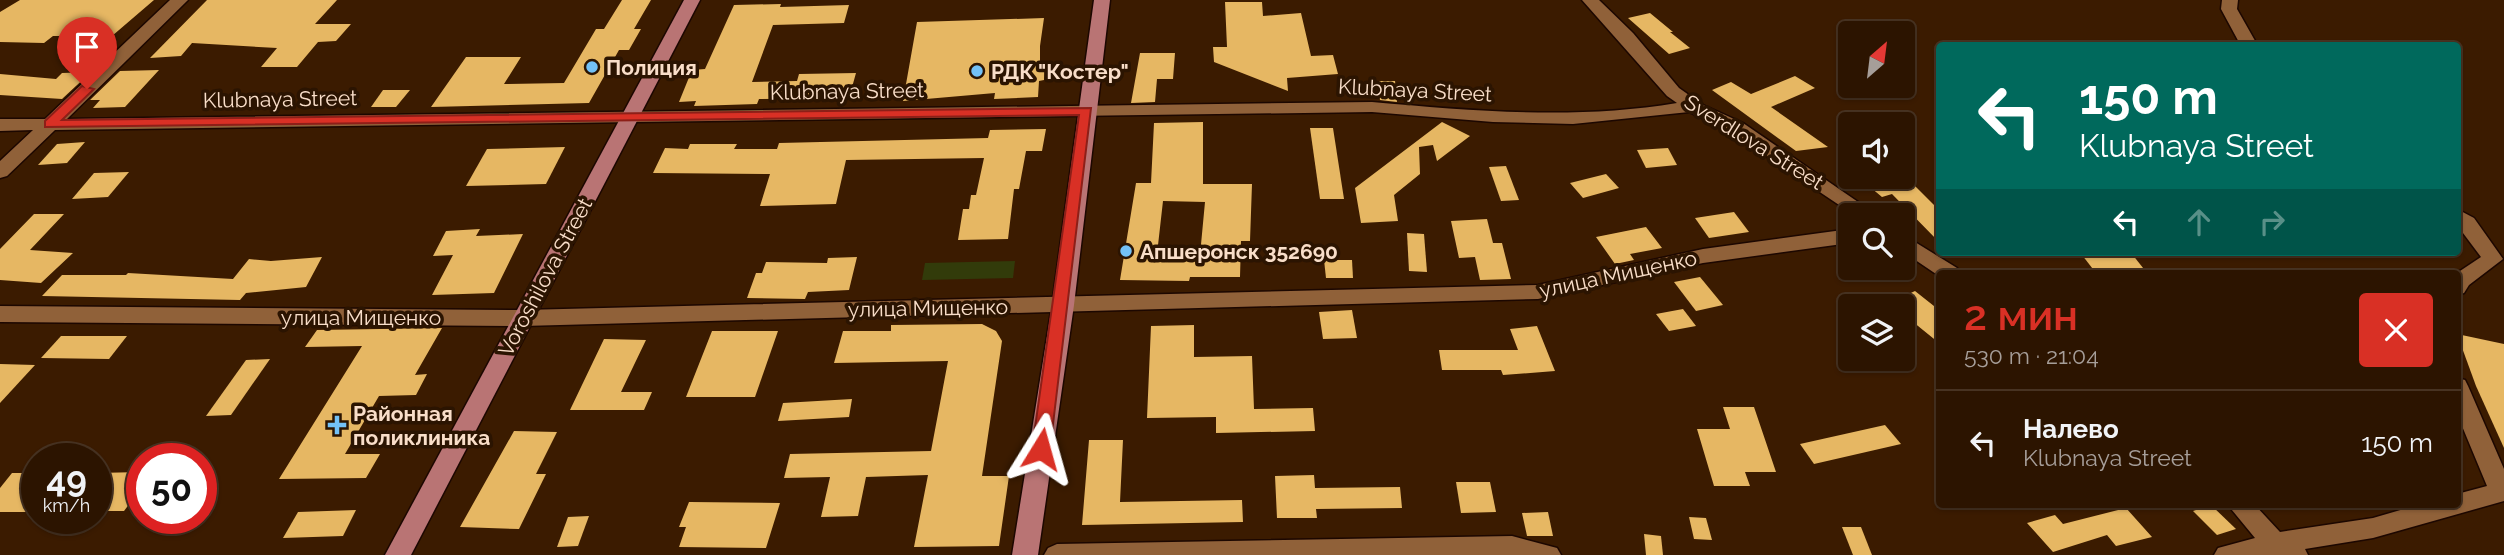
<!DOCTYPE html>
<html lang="ru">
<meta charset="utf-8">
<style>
body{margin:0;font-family:Raleway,sans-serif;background:#38210f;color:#f1f3f6;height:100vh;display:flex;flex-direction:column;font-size:26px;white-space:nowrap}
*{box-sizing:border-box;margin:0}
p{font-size:23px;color:#a69e99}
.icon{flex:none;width:38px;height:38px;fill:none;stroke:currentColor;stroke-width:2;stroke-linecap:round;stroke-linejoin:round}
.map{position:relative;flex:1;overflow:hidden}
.side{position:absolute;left:1936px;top:270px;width:525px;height:238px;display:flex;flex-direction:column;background:#2c1400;border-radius:7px;box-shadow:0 2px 5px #0004,0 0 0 2px #483322}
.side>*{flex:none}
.banner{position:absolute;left:1936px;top:42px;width:525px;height:214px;border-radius:7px;box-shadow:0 2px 5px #0004,0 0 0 2px #483322;background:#00695c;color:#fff;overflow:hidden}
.needle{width:46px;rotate:28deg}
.fabs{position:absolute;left:1838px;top:21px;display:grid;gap:14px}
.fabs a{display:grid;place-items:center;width:77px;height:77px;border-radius:7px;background:#2c1400;box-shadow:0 2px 5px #0004,0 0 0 2px #483322;font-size:35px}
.speed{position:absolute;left:21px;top:443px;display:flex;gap:14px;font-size:35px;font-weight:700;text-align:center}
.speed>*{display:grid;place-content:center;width:91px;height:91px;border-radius:50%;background:#2c1400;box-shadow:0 2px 5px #0004,0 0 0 2px #483322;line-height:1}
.speed small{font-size:18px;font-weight:400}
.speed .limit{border:10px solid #d22;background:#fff;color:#111}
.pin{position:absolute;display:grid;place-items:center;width:60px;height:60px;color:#fff;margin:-72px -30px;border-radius:50% 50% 50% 0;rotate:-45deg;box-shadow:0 0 7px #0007}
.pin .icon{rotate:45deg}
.me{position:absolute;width:77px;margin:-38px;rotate:8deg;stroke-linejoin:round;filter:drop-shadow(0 0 5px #0008)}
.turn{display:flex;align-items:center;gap:24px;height:147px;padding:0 28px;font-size:32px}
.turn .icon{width:91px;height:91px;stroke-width:2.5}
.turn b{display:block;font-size:49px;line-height:60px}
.lanes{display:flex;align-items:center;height:66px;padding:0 28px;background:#0003;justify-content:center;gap:35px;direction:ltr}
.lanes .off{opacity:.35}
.round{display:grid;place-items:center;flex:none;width:74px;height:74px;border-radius:7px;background:#38210f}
.head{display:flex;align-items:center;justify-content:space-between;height:119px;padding:0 28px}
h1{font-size:42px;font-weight:600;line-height:52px;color:#d93025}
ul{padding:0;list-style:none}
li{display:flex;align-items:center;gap:21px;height:105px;padding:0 28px;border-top:2px solid #483322}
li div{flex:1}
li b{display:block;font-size:26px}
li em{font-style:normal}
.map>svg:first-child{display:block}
.green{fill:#323b0a}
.building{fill:#e6b763;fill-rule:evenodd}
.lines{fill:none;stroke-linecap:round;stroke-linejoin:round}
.minor-casing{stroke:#1c0700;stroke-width:3}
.major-casing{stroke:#1c0700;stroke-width:3}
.minor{fill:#906139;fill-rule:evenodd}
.major{fill:#b97474;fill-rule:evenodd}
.route{fill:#d93025;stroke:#8d1f18;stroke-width:2}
.poi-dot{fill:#73c1f6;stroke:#2b1401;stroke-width:2.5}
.labels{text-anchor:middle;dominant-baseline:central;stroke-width:7;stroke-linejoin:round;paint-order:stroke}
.poi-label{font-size:21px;font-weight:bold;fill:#f9dec9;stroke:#2b1401;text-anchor:start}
.street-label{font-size:21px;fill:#f9dec9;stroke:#2b1401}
</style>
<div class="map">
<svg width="2504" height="555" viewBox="0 0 2504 555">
<rect width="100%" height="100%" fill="#3b1b00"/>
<polygon class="green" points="1015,261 1013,278 922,280 925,263"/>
<g class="building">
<polygon points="20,0 154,0 112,36 53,36 44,43 0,42 0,12"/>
<polygon points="207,0 337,0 315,24 351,24 336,41 318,42 297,67 261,67 277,48 192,43 181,56 150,58"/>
<polygon points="622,0 651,0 634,29 641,29 629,50 619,50 589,103 431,107 466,57 521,57 504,84 564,83 596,29 604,29"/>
<polygon points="1225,2 1262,2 1263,16 1301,13 1311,56 1333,55 1338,74 1287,78 1288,91 1214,62 1213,47 1227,47"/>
<polygon points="781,4 780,7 849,5 844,23 773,25 752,82 797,81 799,74 856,73 849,98 759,99 757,104 694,106 696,101 679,102 692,70 705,69 734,5"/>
<polygon points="1650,13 1673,32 1670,32 1690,48 1669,54 1628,18"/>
<polygon points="1044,18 1040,46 1040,62 1045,61 1044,80 1039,81 1038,97 994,99 995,93 903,101 917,22"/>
<polygon points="1140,53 1175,53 1173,79 1157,79 1155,102 1131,103"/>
<polygon points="159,70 125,107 93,108 100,100 90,100 120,71"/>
<polygon points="91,72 62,99 0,95 0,74 56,79 62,73"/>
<polygon points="1795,76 1815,88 1771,107 1828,147 1796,151 1712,90 1731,82 1751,94"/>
<polygon points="1377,81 1395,81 1397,102 1380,100"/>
<polygon points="383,90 410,90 396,107 371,107"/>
<path d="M1203,122V184H1252L1250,241H1241L1240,277H1190L1189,281L1120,280L1136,183H1151L1154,123ZM1163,201L1205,202L1200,255L1157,254Z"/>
<polygon points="1442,122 1470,136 1437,161 1433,145 1419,147 1420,174 1394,195 1398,221 1361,223 1355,188"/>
<polygon points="1310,128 1333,128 1344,199 1320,199"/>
<polygon points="1046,129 1042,151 1026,151 1019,189 1014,189 1008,239 958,240 963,209 969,209 971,195 976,195 984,158 846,160 836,204 760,206 770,174 653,173 665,148 688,149 690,144 737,144 734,149 777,149 779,143 988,138 990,130"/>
<polygon points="85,142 67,163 38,165 57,144"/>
<polygon points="565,147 546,184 466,186 487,149"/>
<polygon points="1668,148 1677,165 1646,168 1637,150"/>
<polygon points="1506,166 1519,200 1501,201 1489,167"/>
<polygon points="129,172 108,197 72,199 94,173"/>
<polygon points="1902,173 1939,210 1939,242 1892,194 1882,197 1864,182 1881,177 1902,177"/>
<polygon points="1606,174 1619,188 1583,198 1570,183"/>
<polygon points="1734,212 1749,232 1709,238 1695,218"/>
<polygon points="34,214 64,214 30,250 73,253 41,283 0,280 0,249"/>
<polygon points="1487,219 1493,243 1502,243 1511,279 1480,280 1475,257 1459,258 1451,221"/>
<polygon points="1646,227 1662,248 1630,254 1634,260 1615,264 1596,237"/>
<polygon points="480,229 476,236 523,234 494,293 432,295 453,255 433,256 446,231"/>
<polygon points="1407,233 1424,234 1427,272 1409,271"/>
<polygon points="2132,254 2147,273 2096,273 2082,255"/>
<polygon points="322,257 306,287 246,293 240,300 42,296 62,275 126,275 128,273 233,279 249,259 271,261"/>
<polygon points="857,257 849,290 808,292 805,299 747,298 756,273 762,273 766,262 827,263 828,258"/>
<polygon points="1324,260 1352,260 1353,278 1326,278"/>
<polygon points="1700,277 1723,305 1696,311 1674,282"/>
<polygon points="1915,291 1939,310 1939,343 1902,313 1902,306 1889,303"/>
<polygon points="1683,309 1696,326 1669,331 1656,314"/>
<polygon points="1352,310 1357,338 1323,339 1319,312"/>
<polygon points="982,324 996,331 1002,341 982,476 1009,476 999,546 914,547 928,475 866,477 858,516 821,517 830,477 784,478 790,454 931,451 948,361 834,363 843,331 891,331 891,325"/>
<polygon points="1194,325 1194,357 1252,356 1254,409 1313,408 1315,431 1216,433 1216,417 1147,418 1151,326"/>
<polygon points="1537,326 1555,371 1503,375 1501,370 1442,370 1439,350 1518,350 1510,329"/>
<polygon points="442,328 415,375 427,374 416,395 379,396 345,454 380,454 366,478 279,479 362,346 305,347 317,330"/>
<polygon points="712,331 778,331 755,397 686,397"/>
<polygon points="2457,334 2504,344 2504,448 2476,386"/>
<polygon points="61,336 127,336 109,359 41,358"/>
<polygon points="604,339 646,340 621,392 652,392 644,410 570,410"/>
<polygon points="270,359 231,415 206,416 246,360"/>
<polygon points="0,364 35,365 0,403"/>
<polygon points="852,399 849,417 778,421 783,403"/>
<polygon points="1723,407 1754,407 1776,472 1745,472 1750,486 1714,486 1697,429 1730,429"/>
<polygon points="1885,425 1901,444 1814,464 1800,444"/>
<polygon points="514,431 557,432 536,474 546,474 519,529 460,527"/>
<polygon points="1089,440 1123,440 1120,502 1242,500 1243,522 1082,525"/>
<polygon points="142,472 142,487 124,511 96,511 96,473"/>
<polygon points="12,473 37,473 37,512 0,512 0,488"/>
<polygon points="1314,475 1315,488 1400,487 1402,508 1316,509 1317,518 1277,518 1275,476"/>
<polygon points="1456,482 1490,482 1496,512 1461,513"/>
<polygon points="689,502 780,503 766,548 679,547 686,527 679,527"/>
<polygon points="2211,505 2236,529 2217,535 2193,511"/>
<polygon points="2126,508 2152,537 2116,546 2107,535 2053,552 2027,523 2055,515 2063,524"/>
<polygon points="356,510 343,536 283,538 298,512"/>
<polygon points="1548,512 1553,536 1527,536 1522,513"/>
<polygon points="589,516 578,546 557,547 568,517"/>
<polygon points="1689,517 1706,518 1712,540 1694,539"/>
<polygon points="1842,527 1861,527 1872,555 1853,555"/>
<polygon points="1644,534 1661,536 1663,555 1646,555"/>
</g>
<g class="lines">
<defs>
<g id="minor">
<path d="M170,0H188L67,119L1372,102C1474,111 1576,120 1677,103L1667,96L1582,0H1599L1633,33L1679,88L1703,105L1743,123L1877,215H1854L1729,131L1689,112L1573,124L1493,122L1372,112L55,130L7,176L0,178V161L33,130L0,131V119H45Z"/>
<polygon points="2222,0 2238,0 2237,9 2258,46 2241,46 2221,9"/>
<polygon points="2457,209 2474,218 2503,259 2469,285 2464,293 2457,295 2457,273 2481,257 2457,225"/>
<polygon points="1850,229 1850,243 1703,263 1538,299 523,326 0,322 0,306 523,310 1538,285 1703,249"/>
<polygon points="1902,234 1957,268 1960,273 1939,273 1939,276 1902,251"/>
<polygon points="2457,378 2465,380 2468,386 2504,469 2504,501 2373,538 2305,549 2308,555 2214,555 2218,548 2255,538 2227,504 2254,504 2280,532 2373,518 2421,504 2457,504 2457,494 2487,486 2457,414"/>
<polygon points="1512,536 1557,548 1561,555 1044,555 1048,548 1057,544"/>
</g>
<g id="major">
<polygon points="684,0 700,0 411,555 385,555"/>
<polygon points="1094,0 1110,0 1074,305 1038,555 1012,555 1052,305"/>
</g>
</defs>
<use href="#minor" class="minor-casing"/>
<use href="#major" class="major-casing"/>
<use href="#minor" class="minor"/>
<use href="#major" class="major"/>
</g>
<polygon class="route" points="82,86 94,89 62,120 1091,108 1050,449 1041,456 1032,449 1079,115 45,127 45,121"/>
<g class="poi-dot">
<circle cx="592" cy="67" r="7"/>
<circle cx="977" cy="71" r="7"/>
<circle cx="1126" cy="251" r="7"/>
<path d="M333.5 414.5h7v7h7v7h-7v7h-7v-7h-7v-7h7z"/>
</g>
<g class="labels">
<g class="poi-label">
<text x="606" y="67">Полиция</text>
<text x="991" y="71">РДК "Костер"</text>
<text x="1140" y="251">Апшеронск 352690</text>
<text x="353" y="413">Районная<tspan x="353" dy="24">поликлиника</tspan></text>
</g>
<g class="street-label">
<text transform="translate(1415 90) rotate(3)">Klubnaya Street</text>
<text transform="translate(847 91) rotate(-1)">Klubnaya Street</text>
<text transform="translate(280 99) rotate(-1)">Klubnaya Street</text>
<text transform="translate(1754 142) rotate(32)">Sverdlova Street</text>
<text transform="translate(1618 274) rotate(-12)">улица Мищенко</text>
<text transform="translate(545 277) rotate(-62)">Voroshilova Street</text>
<text transform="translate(928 308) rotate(-1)">улица Мищенко</text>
<text x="361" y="317">улица Мищенко</text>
</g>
</g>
</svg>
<div class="fabs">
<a><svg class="needle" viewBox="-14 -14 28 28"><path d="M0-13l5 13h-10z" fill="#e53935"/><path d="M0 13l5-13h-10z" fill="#a69e99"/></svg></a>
<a><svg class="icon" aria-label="sound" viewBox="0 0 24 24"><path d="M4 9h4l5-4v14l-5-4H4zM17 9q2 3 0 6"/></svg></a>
<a><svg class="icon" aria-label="search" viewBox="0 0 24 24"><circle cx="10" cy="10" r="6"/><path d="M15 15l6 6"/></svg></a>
<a><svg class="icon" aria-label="layers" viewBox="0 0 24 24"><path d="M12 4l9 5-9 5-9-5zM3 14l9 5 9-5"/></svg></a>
</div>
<div class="speed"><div>49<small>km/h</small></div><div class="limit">50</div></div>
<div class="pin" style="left:87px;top:89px;background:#d93025"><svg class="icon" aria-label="arrive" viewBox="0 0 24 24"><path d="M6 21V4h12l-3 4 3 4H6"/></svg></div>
<svg class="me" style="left:1041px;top:449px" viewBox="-20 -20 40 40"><path d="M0-17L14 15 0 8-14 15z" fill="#d93025" stroke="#fff" stroke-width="4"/></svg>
<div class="banner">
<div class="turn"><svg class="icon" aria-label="left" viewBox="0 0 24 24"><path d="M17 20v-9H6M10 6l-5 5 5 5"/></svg><div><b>150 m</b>Klubnaya Street</div></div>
<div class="lanes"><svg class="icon" aria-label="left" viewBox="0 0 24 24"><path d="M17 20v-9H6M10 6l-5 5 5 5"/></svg><svg class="icon off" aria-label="ahead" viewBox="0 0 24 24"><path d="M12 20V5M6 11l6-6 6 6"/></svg><svg class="icon off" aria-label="right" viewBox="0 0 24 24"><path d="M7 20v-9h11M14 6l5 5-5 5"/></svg></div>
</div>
<section class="side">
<div class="head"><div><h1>2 мин</h1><p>530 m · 21:04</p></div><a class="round" style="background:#d93025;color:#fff"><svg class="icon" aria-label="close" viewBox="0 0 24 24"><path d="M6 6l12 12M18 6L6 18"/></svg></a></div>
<ul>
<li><svg class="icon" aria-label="left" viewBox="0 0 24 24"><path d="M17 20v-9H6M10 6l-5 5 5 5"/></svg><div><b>Налево</b><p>Klubnaya Street</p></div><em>150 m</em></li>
</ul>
</section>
</div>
